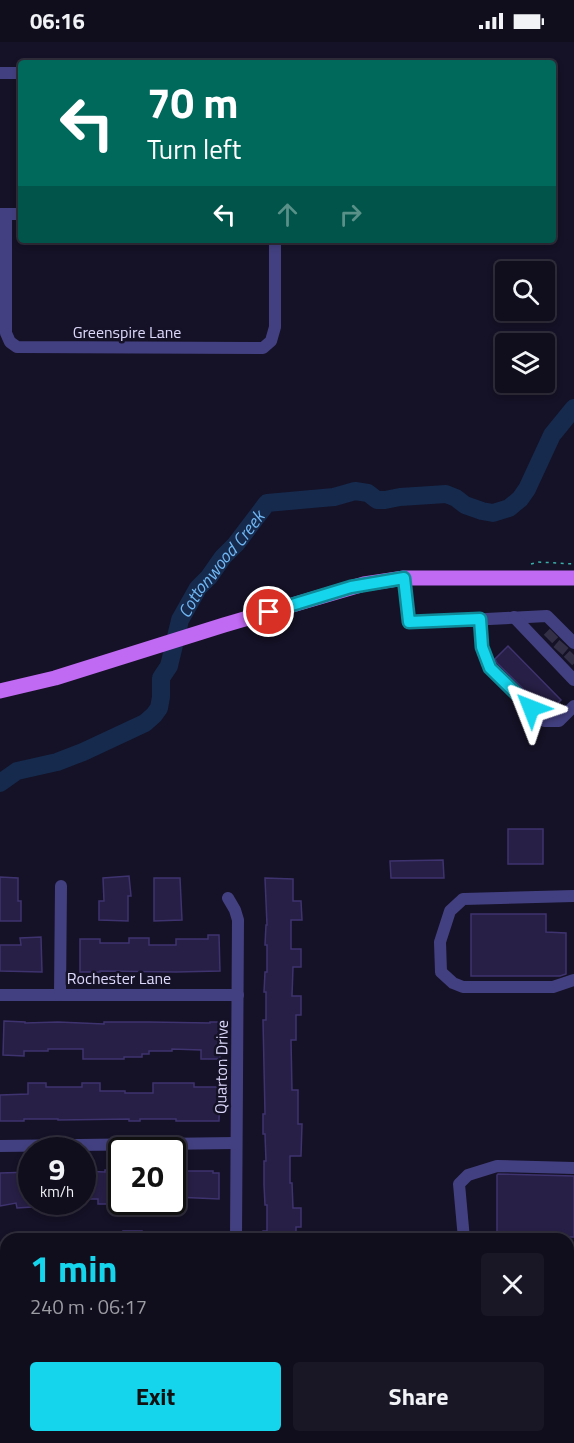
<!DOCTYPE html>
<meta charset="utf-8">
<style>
body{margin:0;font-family:"Titillium Web",sans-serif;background:#191625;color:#f1f3f6;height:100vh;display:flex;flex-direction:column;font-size:22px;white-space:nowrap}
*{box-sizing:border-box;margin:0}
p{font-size:20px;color:#9c9ca3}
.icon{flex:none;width:33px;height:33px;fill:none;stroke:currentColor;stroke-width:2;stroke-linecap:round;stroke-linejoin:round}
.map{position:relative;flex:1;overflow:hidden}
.side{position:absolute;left:0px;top:1191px;width:574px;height:210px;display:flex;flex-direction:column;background:#100d1c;border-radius:18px 18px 0 0;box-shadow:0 3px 9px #0003,0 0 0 2px #302d3b}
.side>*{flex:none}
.banner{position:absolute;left:18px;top:18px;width:538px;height:183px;border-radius:6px;box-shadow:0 3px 9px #0003,0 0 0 2px #302d3b;background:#00695c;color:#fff;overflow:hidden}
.tools{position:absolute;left:495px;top:219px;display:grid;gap:12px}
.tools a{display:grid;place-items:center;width:60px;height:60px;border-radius:6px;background:#100d1c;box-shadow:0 3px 9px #0003,0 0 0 2px #302d3b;font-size:30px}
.speed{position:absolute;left:18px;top:1095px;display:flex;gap:12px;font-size:30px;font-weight:700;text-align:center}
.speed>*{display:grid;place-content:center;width:78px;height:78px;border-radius:50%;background:#100d1c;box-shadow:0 3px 9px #0003,0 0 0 2px #302d3b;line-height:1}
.speed small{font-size:15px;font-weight:400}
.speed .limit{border:3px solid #111;border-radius:9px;background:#fff;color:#111}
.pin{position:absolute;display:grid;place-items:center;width:51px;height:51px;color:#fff;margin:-26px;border:3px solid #fff;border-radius:50%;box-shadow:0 2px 6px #0007}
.me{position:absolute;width:66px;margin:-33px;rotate:315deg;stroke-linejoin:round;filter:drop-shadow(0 0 4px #0008)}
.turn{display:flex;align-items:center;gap:21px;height:126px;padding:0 30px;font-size:27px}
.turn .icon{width:78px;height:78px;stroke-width:2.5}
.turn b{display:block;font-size:42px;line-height:51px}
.lanes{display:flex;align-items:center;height:57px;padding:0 30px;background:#0003;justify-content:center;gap:30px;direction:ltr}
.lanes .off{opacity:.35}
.round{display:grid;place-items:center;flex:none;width:63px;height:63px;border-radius:6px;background:#191625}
.summary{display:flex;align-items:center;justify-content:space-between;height:102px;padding:0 30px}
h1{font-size:36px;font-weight:700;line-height:45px;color:#15d5ec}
.action{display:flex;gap:12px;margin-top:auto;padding:12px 30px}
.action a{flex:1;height:69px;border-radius:6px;background:#15d5ec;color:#111;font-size:24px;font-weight:700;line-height:69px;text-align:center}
.action a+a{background:#191625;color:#f1f3f6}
.status{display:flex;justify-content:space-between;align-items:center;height:42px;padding:0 30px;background:#100d1c;direction:ltr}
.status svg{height:16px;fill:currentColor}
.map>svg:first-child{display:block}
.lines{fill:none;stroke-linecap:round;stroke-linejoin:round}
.river{stroke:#152a4c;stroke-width:18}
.building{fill:#271f45;stroke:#3f336f;stroke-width:1.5}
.minor-tunnel{stroke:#332f46;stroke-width:12;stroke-dasharray:12 6;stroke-linecap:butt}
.path{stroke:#3aafa9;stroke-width:1.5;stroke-dasharray:3 4.5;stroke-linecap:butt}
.minor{stroke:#434081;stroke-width:12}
.major{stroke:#c069f3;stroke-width:15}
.route-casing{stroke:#0e8a99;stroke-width:15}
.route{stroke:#15d5ec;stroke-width:10}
.labels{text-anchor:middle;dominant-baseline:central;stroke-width:5;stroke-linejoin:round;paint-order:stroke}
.street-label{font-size:16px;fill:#ddd9fc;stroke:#151126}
.water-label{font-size:18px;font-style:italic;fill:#70b6f3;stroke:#151126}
</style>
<div class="status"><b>06:16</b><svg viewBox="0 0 49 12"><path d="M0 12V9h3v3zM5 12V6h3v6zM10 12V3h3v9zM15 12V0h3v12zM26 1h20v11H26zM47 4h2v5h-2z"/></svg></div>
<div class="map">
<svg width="574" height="1401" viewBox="0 0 574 1401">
<rect width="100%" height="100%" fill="#151126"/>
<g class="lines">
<path class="river" id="s1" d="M0,741L17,729L57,720L83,710L145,681L154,673L159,666L161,655V636L169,624L180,578L198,546L209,535L223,515L236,502L267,461L334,455L355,449L368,451L377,458H385L400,455L446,452L456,456L465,463L482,469L493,471L509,466L520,457L527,447L552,393L574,366"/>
</g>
<g class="building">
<polygon points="508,604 561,658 548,671 497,621 495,617"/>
<rect x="508" y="787" width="35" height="35"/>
<polygon points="443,818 444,836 391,836 390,819"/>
<polygon points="129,834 131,854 128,854 128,879 99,878 99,859 104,859 103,836"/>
<polygon points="0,835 18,836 18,859 21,859 21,879 0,879"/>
<polygon points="154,836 180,836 182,878 154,879"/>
<polygon points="265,836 293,837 293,859 301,859 302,878 291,878 291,907 301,907 301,925 293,925 292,954 301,954 301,973 296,973 296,998 291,998 292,1048 298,1048 298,1082 302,1082 301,1114 290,1114 290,1141 292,1141 293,1166 301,1166 301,1185 296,1185 296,1197 263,1197 263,1189 267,1189 267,1163 265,1163 264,1143 264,1119 266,1119 265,1092 263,1092 263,1072 265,1072 263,978 266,978 266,950 264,950 265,930 267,930 267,903 265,903 266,883 267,883"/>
<polygon points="471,872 546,872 546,890 566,891 566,932 560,934 471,934"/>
<polygon points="208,893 219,893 220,929 176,930 100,929 100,930 80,930 80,897 100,897 100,901 129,901 129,896 149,896 149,903 176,903 176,897 208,897"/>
<polygon points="41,895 42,930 0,929 0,903 21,903 20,896"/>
<polygon points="4,979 25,980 25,981 58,980 104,982 104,980 149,980 210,981 210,980 220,980 220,1017 201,1017 201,1008 172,1007 172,1009 149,1009 149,1012 142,1012 142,1015 124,1015 124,1017 83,1017 83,1007 48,1007 48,1009 24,1009 24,1014 3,1013"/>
<polygon points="28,1041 46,1041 46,1045 82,1045 82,1041 100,1041 100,1049 125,1049 125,1051 153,1051 153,1041 194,1041 194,1045 220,1045 219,1079 176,1079 176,1077 140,1077 140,1079 129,1079 129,1077 58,1078 58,1077 24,1077 24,1079 0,1079 0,1053 28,1052"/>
<polygon points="105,1128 118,1128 117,1162 98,1162 98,1157 82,1157 82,1129 105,1130"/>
<polygon points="175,1129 213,1129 213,1131 219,1131 219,1157 175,1155"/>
<polygon points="32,1130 32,1165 17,1166 16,1161 0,1164 0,1131"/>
<polygon points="498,1132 574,1134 574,1195 519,1195 519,1197 497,1197 497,1133"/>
<rect x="123" y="1189" width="19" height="8"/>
</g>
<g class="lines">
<g class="minor-tunnel">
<polyline points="548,597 554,591"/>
<polyline points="558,609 564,602"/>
<polyline points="568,619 574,613"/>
</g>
<polyline class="path" points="531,522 538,520 574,522"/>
<g class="minor">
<polyline points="0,31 21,31"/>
<polyline points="0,172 21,172"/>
<polyline points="6,172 6,291 10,300 17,305 263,306 271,299 275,285 275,198"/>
<polyline points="404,536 409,581 547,574 574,601"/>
<polyline points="514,575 574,638"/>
<polyline points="480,577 482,605 490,626 544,679 559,679 574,664"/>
<polyline points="574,854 463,857 450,869 440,900 441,930 453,941 463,945 553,945 574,938"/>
<polyline points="228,856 235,868 238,878 236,1197"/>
<polyline points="0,953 238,953"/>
<polyline points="60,953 61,844"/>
<polyline points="0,1104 236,1101"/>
<polyline points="464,1197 459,1142 468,1133 497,1124 574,1126"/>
<polyline points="568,1212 574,1212"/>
<polyline points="0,1252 6,1252"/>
<polyline points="11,1401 21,1400 249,1396"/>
</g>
<polyline class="major" points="0,649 55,636 224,583 364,542 404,536 574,536"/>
</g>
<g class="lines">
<defs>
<polyline id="route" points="269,570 351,545 404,536 409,580 480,577 482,605 490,626 531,666"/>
</defs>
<use href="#route" class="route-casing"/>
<use href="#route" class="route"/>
</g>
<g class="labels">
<g class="street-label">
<text x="127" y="290">Greenspire Lane</text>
<text x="119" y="936">Rochester Lane</text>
<text transform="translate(221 1025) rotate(-89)">Quarton Drive</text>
</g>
<g class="water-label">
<text stroke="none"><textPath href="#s1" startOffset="340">Cottonwood Creek</textPath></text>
</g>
</g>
</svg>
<div class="tools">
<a><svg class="icon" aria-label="search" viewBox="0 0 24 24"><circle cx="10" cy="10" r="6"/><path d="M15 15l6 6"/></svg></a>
<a><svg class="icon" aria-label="layers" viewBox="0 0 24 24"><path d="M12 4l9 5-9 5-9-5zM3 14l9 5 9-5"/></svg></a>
</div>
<div class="speed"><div>9<small>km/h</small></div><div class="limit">20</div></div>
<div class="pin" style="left:269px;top:570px;background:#d93025"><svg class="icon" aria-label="arrive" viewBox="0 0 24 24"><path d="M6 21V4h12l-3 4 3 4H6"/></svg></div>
<svg class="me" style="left:531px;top:666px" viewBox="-20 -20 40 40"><path d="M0-17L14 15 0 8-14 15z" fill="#15d5ec" stroke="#fff" stroke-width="4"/></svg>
<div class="banner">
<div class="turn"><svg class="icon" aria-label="left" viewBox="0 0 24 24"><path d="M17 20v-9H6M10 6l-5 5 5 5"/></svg><div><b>70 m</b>Turn left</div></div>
<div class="lanes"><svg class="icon" aria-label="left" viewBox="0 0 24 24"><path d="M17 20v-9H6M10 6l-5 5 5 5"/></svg><svg class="icon off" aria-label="ahead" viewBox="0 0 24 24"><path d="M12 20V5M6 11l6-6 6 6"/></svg><svg class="icon off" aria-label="right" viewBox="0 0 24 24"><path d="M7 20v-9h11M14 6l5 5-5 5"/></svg></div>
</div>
<section class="side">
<div class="summary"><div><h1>1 min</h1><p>240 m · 06:17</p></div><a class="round"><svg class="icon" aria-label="close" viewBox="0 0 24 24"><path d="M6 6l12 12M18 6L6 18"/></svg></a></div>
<div class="action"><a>Exit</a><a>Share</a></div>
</section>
</div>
